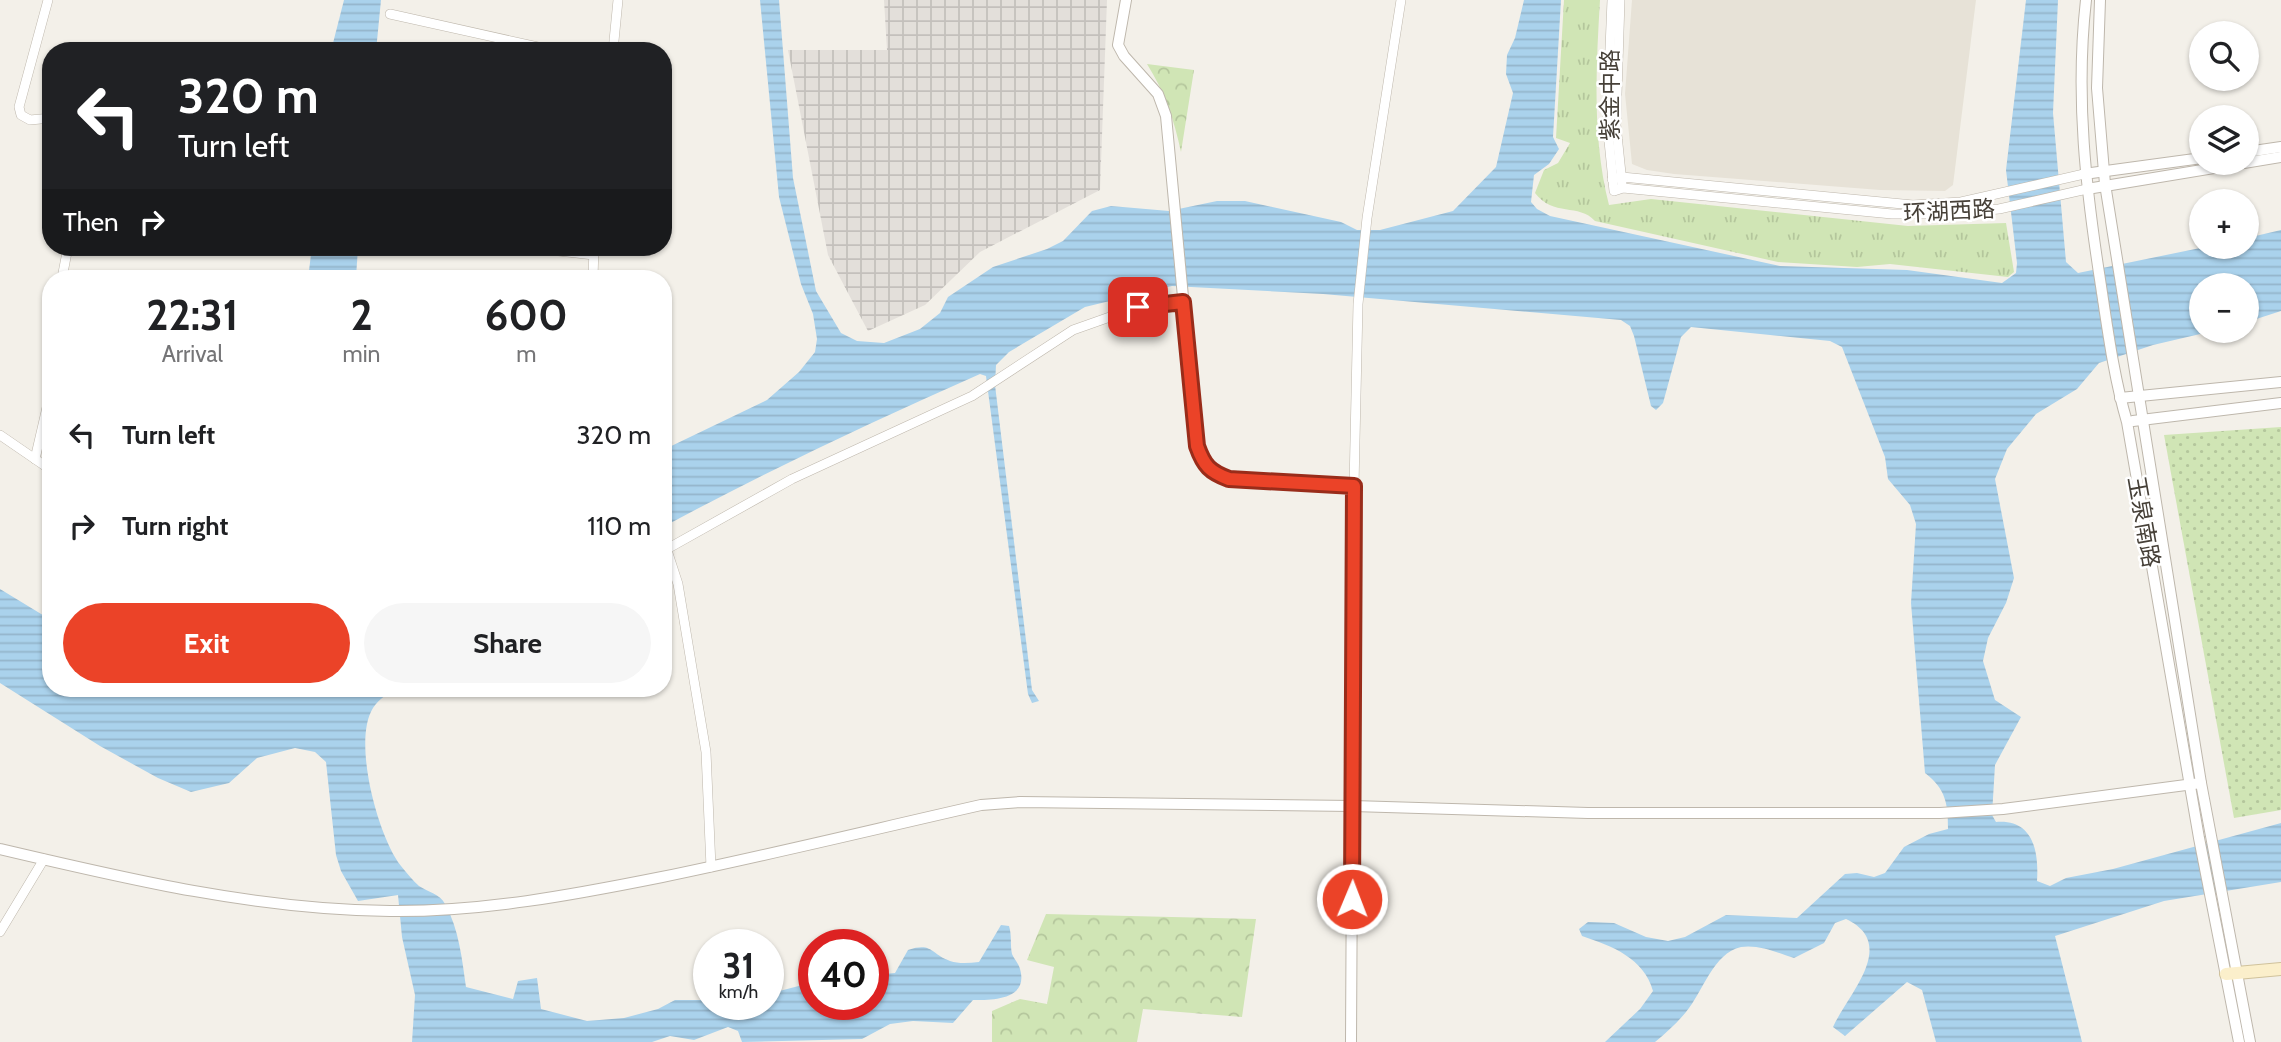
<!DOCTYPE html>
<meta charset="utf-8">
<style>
body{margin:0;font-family:Cabin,"Noto Sans SC",sans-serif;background:#f6f6f6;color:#202124;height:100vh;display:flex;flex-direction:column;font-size:26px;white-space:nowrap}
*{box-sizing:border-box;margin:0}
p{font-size:23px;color:#757577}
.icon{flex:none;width:38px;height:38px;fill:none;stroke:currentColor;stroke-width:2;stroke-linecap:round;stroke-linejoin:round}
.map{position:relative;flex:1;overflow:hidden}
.details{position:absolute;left:42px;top:270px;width:630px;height:427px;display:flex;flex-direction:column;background:#fff;border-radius:28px;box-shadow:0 2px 5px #0004}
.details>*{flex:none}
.banner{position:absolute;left:42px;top:42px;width:630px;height:214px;border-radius:28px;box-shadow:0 2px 5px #0004;background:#202124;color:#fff;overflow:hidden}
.buttons{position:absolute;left:2189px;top:21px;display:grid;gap:14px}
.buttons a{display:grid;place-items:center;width:70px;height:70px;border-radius:50%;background:#fff;box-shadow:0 2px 5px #0004;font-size:35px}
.speed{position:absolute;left:693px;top:929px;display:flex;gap:14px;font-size:35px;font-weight:700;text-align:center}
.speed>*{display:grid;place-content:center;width:91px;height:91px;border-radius:50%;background:#fff;box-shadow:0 2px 5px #0004;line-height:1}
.speed small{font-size:18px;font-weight:400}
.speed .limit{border:10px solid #d22;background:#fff;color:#111}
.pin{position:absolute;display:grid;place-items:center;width:60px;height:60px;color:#fff;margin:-30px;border-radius:14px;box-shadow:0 4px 10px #0006}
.me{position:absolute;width:77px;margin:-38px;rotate:1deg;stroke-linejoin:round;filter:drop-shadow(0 0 5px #0008)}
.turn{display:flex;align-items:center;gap:24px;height:147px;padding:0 21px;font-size:32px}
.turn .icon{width:91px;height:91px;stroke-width:2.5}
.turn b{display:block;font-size:49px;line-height:60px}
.then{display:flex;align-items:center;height:66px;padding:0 21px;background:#0003;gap:14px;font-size:26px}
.eta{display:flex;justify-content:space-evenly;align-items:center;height:119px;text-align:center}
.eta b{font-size:42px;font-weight:700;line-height:49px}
.cta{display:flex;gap:14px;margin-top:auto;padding:14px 21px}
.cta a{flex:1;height:80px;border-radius:42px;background:#eb4328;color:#fff;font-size:28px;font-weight:700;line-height:80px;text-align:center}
.cta a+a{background:#f6f6f6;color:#202124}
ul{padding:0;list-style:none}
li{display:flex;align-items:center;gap:21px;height:91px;padding:0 21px}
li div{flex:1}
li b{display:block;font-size:26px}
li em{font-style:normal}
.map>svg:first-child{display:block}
.residential{fill:#e7e2d7}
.industrial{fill:url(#industrial-grid)}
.grass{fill:url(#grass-dots)}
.forest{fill:url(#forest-crowns)}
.park{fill:url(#park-tufts)}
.water{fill:url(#water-rules)}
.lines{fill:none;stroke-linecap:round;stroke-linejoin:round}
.minor-casing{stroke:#beb7ac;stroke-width:10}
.tertiary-casing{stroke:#beb7ac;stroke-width:12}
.secondary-casing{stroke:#d0c29b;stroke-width:14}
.minor{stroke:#fff;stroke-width:9}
.tertiary{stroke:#fff;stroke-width:10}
.secondary{stroke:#fbefcb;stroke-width:12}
.route-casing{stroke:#992c1a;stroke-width:18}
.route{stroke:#eb4328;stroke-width:12}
.labels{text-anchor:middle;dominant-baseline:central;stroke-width:5;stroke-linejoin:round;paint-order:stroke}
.street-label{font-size:23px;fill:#464038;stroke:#fff}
</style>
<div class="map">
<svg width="2281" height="1042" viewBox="0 0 2281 1042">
<defs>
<pattern id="industrial-grid" width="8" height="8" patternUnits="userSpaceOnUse" patternTransform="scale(1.75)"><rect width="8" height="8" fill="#e3dfda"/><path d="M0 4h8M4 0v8" fill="none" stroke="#c4c0bc"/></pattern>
<pattern id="grass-dots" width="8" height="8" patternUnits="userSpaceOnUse" patternTransform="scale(1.75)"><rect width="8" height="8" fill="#d0e5b5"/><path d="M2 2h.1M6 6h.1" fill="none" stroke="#b4c69c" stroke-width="1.8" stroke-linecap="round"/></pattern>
<pattern id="forest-crowns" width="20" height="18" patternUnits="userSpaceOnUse" patternTransform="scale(1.75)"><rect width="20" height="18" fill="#d0e5b5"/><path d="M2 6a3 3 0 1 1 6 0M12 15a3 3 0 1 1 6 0" fill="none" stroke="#b4c69c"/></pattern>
<pattern id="park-tufts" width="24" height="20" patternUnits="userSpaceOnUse" patternTransform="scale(1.75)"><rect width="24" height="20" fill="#d0e5b5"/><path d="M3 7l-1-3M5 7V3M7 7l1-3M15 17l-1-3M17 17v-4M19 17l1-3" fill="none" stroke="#b4c69c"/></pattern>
<pattern id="water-rules" width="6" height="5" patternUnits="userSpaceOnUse" patternTransform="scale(1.75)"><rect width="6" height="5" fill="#aad2ec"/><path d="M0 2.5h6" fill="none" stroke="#94b5cb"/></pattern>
</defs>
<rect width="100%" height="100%" fill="#f3f0e9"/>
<polygon class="residential" points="1632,0 1976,0 1953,185 1945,191 1880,190 1674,174 1647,170 1632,164 1625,94"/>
<polygon class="industrial" points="884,0 1107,0 1100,190 980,252 925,305 868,331 828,255 788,50 887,50"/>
<polygon class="grass" points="2281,427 2281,810 2234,818 2164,435"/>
<g class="forest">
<path d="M1147,64L1194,70L1181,152C1174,119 1165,93 1147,64Z"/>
<polygon points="1046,914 1256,919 1242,1017 1143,1009 1137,1042 992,1042 992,1011 1020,999 1047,1004 1054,967 1027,960"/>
</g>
<path class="park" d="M1564,0H1600C1596,69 1592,138 1609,205L1651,199L1908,226L2006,223L2014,272L2008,277L1890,264L1857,267L1778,262L1595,221C1579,203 1553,217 1535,193L1544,170L1558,163L1570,143L1556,138Z"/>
<g class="water">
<polygon points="344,0 381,0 376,51 331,51"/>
<path d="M760,0H779L793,178L816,291L841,333L857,341L884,343L920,329L940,313L948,297L993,267L1047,249L1063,241L1092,211L1111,206L1169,211L1217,201H1245L1341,222L1357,230H1380L1453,211L1496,167L1513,93L1506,74L1507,55L1515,38L1524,0H1561L1553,137L1559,149L1549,164L1534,175L1531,202L1537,209L1550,216L1780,266L1907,270L2002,283L2016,273L2017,263L2006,170L2026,0H2058L2053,113L2066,262L2078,273L2205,247H2247V238L2281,230V311L2247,322V285H2202V331H2213L2153,345L2099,363L2077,389L2036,414L2007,449L1995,479L2014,578L2006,603L1988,638L1983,661L1995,700L2021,717L1995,765L1992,815L1996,822C2033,819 2039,851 2037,881L2050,886L2066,878L2113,869L2281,823V882L2164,901L2055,936L2082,1042H1936L1922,990L1907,982L1845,1036L1833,1027C1848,994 1899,944 1846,919L1835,923L1824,943L1794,958C1779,953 1758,944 1741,947C1713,953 1703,992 1686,1012C1677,1023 1666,1033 1655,1042H1605L1640,1009L1653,991C1644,958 1612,946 1582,936L1579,929L1588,922L1614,923L1646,937L1668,941L1685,937L1726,915L1797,918L1845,874L1857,873L1874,877L1885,873L1904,847L1929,834L1948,829C1948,804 1946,789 1925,773L1911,603L1916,524L1910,505L1888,479L1885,457L1842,347L1830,341L1691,327L1681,337L1663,403L1656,410L1651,406L1634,336L1630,326L1621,320L1323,294L1172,286L1085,307L1009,352L996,365L995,385L1032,690L1039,701L1032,703L1028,694L986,376L980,374C873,421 767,471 663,527V450L767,400L799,372L815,352L817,339L813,314L801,284L779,197Z"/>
<polygon points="312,247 358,247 356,278 308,278"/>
<path d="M0,589L51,620V688H398C388,693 379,699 373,708C352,741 378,837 401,866C407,873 413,881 419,886C428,892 440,894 445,904C459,929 462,959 466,987L513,999L518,981L537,978L541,1009L587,1021L624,1018L658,1009L675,1000H709V1004H768V994L814,982V1004H873V975L895,973L908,950C933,942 930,954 950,961C959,964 969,963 979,962L1001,925L1009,926C1012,935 1010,945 1012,954C1014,959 1019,964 1020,969C1029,1000 992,1000 973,1000L953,1023L913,1021L890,1024L862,1039L742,1042L738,1031L728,1027L694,1040L670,1036L652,1042H412L415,995L402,937L398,895L358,901L341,871L336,855L326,762L315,752L295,748L257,758L229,783L191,792L158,778L100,746L0,683Z"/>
</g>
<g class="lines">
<defs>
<g id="minor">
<polyline points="48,0 19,107 21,115 30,120 51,118"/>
<polyline points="1612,0 1607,121 1614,191 1623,188 1892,214 1944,214 1999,209 2087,189"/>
<polyline points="1620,0 1616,125 1622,183"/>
<polyline points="390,14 556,51"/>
<polyline points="613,51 618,0"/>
<polyline points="1612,179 1622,177 1913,205 1961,202 2084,174"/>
<polyline points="523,247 594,255"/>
<polyline points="62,278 68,247"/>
<polyline points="593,278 594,247"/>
<polyline points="0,435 51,470"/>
<polyline points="35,459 51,390"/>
<polyline points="1354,486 1358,304 1367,218 1401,0"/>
<polyline points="663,538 678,584 706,752 711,867"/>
<polyline points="667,549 792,479 972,396 1073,330 1138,307 1183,302"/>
<polyline points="0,932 44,859"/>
</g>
<g id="tertiary">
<path d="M1126,0L1118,45L1124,56L1158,94L1166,116L1197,446C1204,465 1210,472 1229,479L1354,486L1351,1042"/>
<path d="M2086,0C2075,97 2086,190 2101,286C2108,332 2114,378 2127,422L2199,838L2239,1042"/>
<polyline points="2100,0 2097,88 2105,184 2201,783 2250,1042"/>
<polyline points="2247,152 2281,147"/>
<polyline points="2084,174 2202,158"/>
<polyline points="2087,189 2281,157"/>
<polyline points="2120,398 2281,382"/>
<polyline points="2133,421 2281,403"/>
<path d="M0,849C127,879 258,910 390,911C482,912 572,895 662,877C769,855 875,829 981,805L1020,802L1353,806L1588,813H1940L2003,809L2201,783"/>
</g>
<polyline id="secondary" points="2226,974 2281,969"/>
</defs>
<use href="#minor" class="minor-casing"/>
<use href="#tertiary" class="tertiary-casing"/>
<use href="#secondary" class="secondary-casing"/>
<use href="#minor" class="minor"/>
<use href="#tertiary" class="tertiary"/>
<use href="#secondary" class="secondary"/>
</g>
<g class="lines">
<defs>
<path id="route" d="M1138,307L1183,302L1197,446C1204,466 1210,472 1229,479L1354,486L1352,899"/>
</defs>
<use href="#route" class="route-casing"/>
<use href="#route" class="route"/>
</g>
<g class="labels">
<g class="street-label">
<text transform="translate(1610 95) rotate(-90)">紫金中路</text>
<text transform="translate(1949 211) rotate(-3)">环湖西路</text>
<text transform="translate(2144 522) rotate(80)">玉泉南路</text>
</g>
</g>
</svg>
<div class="buttons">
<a><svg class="icon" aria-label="search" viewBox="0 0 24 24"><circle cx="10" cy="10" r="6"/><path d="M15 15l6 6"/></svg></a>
<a><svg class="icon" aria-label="layers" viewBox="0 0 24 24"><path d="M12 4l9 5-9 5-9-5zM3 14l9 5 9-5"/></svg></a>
<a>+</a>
<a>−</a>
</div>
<div class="speed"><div>31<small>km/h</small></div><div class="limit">40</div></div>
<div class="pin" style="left:1138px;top:307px;background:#d93025"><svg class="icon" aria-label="arrive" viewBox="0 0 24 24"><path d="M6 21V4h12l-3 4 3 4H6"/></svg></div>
<svg class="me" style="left:1352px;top:899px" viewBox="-20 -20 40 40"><circle r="17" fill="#eb4328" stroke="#fff" stroke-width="3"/><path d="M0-11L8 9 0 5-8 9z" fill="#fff"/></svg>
<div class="banner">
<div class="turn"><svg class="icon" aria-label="left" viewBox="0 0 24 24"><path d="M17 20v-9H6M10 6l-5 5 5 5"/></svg><div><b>320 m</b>Turn left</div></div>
<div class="then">Then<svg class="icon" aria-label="right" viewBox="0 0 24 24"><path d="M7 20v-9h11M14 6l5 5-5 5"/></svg></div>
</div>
<section class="details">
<div class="eta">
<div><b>22:31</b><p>Arrival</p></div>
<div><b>2</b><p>min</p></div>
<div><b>600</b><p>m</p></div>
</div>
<ul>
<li><svg class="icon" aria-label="left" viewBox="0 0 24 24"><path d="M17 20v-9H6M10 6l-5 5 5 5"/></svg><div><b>Turn left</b></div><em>320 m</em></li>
<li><svg class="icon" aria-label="right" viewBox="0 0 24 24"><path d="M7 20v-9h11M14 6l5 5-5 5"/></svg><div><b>Turn right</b></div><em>110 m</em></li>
</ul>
<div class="cta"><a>Exit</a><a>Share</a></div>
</section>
</div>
